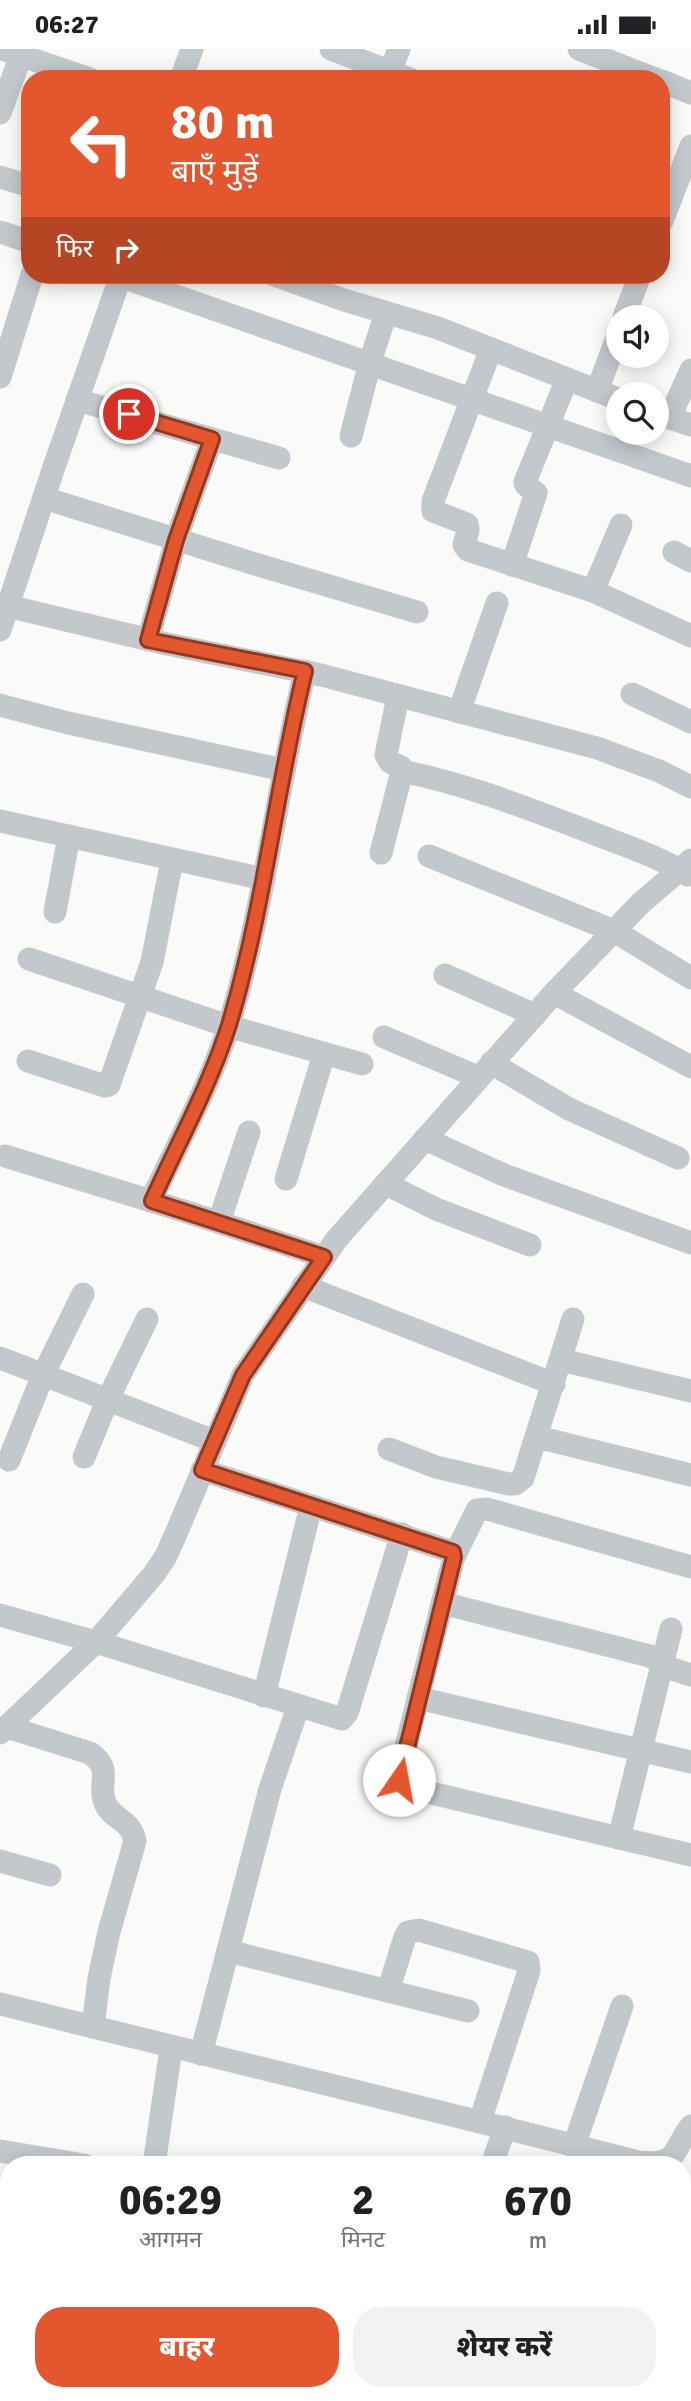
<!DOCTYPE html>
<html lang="hi">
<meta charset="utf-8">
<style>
body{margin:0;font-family:Signika,"Noto Sans Devanagari",sans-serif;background:#f2f2f2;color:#202124;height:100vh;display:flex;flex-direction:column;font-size:26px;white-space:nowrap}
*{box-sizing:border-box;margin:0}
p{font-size:23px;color:#757577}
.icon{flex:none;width:38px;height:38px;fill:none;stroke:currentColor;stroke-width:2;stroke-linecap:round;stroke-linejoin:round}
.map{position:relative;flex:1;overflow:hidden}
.drawer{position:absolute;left:0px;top:2107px;width:691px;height:245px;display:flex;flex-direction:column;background:#fff;border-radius:28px 28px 0 0;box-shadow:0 4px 18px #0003}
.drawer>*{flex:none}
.banner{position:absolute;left:21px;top:21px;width:649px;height:214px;border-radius:28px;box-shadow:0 4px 18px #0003;background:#e4572e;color:#fff;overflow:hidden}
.tools{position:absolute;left:606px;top:256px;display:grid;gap:14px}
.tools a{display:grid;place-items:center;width:63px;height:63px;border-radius:50%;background:#fff;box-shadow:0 4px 18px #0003;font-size:35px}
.pin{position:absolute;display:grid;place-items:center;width:60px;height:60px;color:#fff;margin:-30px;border:4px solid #fff;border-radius:50%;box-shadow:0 2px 7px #0007}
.me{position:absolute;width:77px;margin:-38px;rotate:12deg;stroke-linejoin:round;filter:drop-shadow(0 0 5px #0008)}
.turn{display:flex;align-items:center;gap:24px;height:147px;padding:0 35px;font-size:32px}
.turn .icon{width:91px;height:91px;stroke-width:2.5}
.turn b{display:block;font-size:49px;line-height:60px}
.then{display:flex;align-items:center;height:66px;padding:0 35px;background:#0003;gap:14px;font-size:26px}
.eta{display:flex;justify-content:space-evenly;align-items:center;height:119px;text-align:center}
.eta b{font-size:42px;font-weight:800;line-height:49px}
.button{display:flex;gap:14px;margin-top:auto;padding:14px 35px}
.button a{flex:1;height:80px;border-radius:28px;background:#e4572e;color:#fff;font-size:28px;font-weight:800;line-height:80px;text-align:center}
.button a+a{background:#f2f2f2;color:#202124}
.status{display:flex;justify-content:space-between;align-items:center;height:49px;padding:0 35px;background:#fff;direction:ltr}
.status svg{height:19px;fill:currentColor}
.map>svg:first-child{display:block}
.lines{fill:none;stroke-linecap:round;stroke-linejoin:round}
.street{stroke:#c3c8cc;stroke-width:23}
.route-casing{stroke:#94391e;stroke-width:18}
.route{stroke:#e4572e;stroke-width:12}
</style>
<div class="status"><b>06:27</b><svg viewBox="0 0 49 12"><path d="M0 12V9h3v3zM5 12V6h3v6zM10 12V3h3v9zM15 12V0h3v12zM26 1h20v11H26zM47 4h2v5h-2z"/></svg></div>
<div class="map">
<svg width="691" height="2352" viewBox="0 0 691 2352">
<rect width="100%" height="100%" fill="#fafaf8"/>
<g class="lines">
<g class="street">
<polyline points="2,0 90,30"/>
<polyline points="331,0 410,30"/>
<polyline points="579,0 655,30"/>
<polyline points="181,30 192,0"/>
<polyline points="387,30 399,0"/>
<polyline points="662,32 691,44"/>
<polyline points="0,64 21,6"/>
<polyline points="0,128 30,137"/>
<polyline points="662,172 691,97"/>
<polyline points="0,183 30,193"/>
<polyline points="116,226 691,427"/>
<polyline points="274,226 344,251 438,279 618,350"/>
<polyline points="624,268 640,226"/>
<polyline points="491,300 433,452 433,462 467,475 468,481 464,496 468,501 593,542 691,587"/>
<polyline points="0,328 32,226"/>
<polyline points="597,342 618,286"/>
<polyline points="77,351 279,409"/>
<polyline points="656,364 691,376"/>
<polyline points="670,368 691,321"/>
<polyline points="351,387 371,310 386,264"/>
<polyline points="44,449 255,515 417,563"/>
<polyline points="674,503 691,512"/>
<polyline points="512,516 536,444 526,436 525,433 567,330"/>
<polyline points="593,542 621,476"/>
<polyline points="7,557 167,595 321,626 597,699 659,722 691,738"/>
<polyline points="0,581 54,418 121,226"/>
<polyline points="148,591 176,491 212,390"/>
<polyline points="632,645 691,673"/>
<polyline points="0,656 68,674 284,721"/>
<polyline points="459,663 497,554"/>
<path d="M401,722C468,735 532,761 595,785C626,797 660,808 688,826"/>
<polyline points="0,772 264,830"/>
<polyline points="381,804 402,722 401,718 390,713 386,706 398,647"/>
<polyline points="429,807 614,882 691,929"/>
<polyline points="55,863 69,787"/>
<polyline points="29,910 228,977 362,1015"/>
<polyline points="445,926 535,966"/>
<polyline points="554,944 691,1018"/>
<polyline points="384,988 478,1028"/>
<polyline points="28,1012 105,1037 109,1036 152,913 172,811"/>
<polyline points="491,1014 569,1060 678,1109"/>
<polyline points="425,1090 504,1126 691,1194"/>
<polyline points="5,1107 187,1163 324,1208"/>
<polyline points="286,1130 324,1005"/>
<polyline points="386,1135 436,1160 530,1196"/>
<path d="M151,1152C178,1094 210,1036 229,976C264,860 277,739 305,622"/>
<polyline points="219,1173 249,1083"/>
<polyline points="303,1237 554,1335"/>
<polyline points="0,1309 214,1392"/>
<polyline points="561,1311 691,1342"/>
<polyline points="537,1388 691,1426"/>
<polyline points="389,1400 436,1418 509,1435 515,1435 523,1429 573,1270"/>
<polyline points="84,1408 108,1350 147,1270"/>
<polyline points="9,1411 43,1326 83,1245"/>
<polyline points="202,1421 453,1503 454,1508 399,1725 402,1737 691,1806"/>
<polyline points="454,1508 477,1461 487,1460 691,1518"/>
<polyline points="442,1554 650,1607 672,1620 691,1626"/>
<polyline points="0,1566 96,1593 342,1670 347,1664 402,1485"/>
<polyline points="264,1647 311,1457"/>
<polyline points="418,1649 691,1713"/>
<path d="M7,1678L90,1704C114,1721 97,1733 105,1754C112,1771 131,1770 135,1792L109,1883L99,1929L93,1978"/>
<polyline points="0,1684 96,1593 154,1525 166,1507 178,1480 243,1326 336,1191 554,944 641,854 691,811"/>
<polyline points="619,1789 671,1580"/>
<polyline points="0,1812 50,1826"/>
<polyline points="228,1902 468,1962"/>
<polyline points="388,1942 405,1888 408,1883 419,1881 528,1913 529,1922 480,2072"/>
<path d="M0,1955C213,2008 426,2058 638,2113C680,2117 671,2103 691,2077"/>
<polyline points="201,2005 270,1740 298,1658"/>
<polyline points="574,2097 622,1957"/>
<polyline points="0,2102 84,2116"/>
<polyline points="154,2116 171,1999"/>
<polyline points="492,2116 505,2078"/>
<polyline points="0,2231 9,2234"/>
<polyline points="682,2312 691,2315"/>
<polyline points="0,2331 9,2334"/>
<polyline points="43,2343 74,2352"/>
<polyline points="398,2343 429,2352"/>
<polyline points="324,2352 326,2343"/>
</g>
</g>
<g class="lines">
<defs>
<path id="route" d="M129,365L212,390L176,491L148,591L305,622C276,739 264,860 229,976C210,1036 178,1094 152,1152L324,1208L243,1326L202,1421L453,1503L454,1508L399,1731"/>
</defs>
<use href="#route" class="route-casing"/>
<use href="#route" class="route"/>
</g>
</svg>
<div class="tools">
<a><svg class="icon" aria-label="sound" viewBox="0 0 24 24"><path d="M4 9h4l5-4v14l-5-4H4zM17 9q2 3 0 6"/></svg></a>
<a><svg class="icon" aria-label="search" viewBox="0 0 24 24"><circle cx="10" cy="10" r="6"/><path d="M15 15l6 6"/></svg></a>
</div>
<div class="pin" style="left:129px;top:365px;background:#d93025"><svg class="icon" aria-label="arrive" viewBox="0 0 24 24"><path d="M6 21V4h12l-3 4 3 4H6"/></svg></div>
<svg class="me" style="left:399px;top:1731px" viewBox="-20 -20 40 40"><circle r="19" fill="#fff"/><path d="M0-13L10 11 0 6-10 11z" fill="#e4572e"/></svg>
<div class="banner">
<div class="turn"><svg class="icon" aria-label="left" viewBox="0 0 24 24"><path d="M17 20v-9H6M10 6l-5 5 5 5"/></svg><div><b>80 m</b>बाएँ मुड़ें</div></div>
<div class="then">फिर<svg class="icon" aria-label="right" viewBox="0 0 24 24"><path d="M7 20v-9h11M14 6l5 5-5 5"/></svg></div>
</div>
<section class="drawer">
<div class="eta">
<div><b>06:29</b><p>आगमन</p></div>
<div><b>2</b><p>मिनट</p></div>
<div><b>670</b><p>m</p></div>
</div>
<div class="button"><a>बाहर</a><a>शेयर करें</a></div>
</section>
</div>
